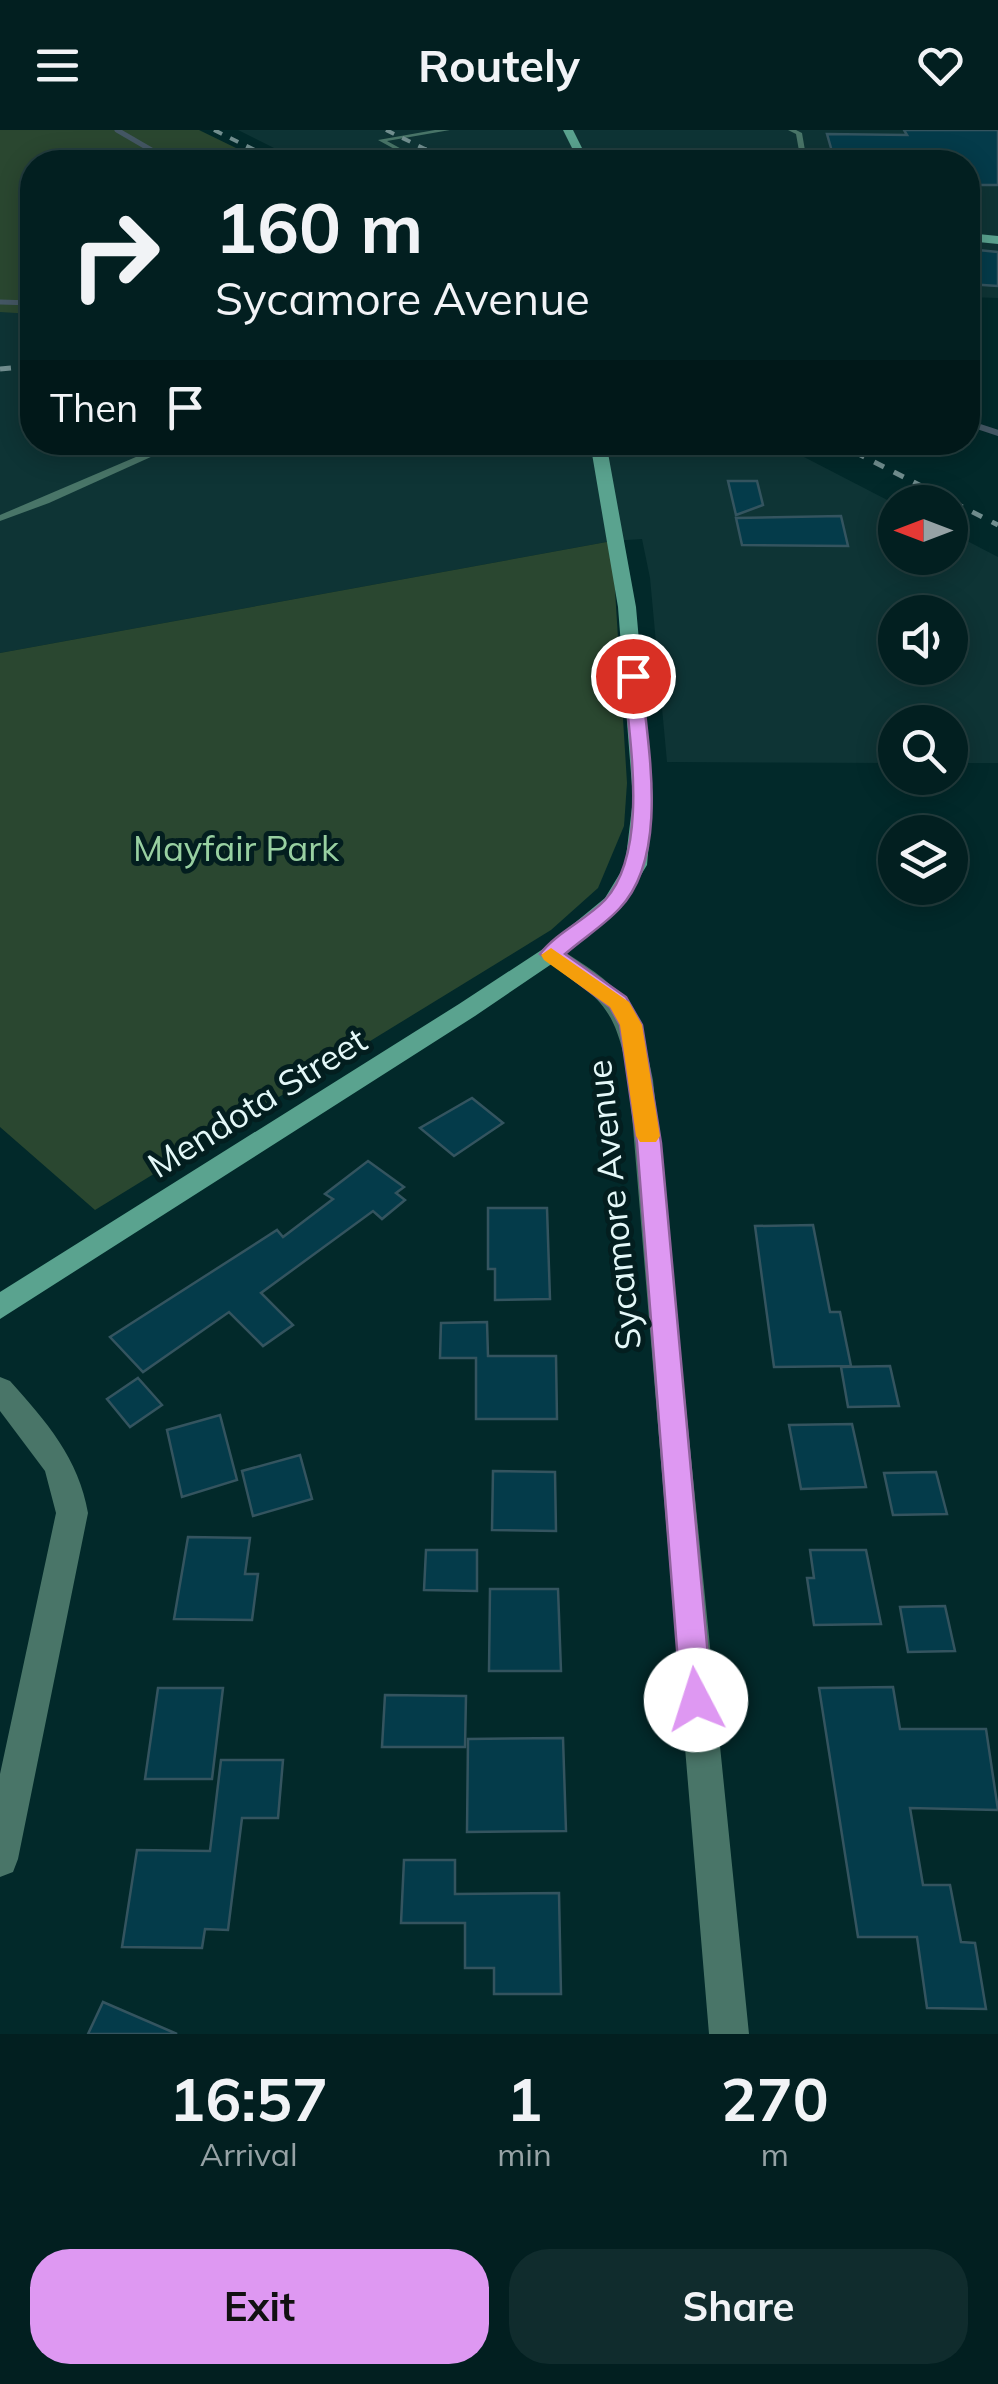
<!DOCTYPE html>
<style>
body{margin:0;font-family:Mulish,sans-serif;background:#102c2d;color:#f1f3f6;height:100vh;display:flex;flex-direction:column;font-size:38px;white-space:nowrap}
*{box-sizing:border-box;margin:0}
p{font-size:32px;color:#96a2a5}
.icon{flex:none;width:55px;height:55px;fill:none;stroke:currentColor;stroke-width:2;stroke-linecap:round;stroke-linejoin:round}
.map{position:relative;height:1904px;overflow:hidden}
.drawer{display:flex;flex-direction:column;background:#021f20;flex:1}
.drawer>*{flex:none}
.banner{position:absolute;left:20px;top:20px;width:960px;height:305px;border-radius:40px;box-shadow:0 5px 25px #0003,0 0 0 2px #233d3e;background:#021f20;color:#f1f3f6;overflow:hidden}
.needle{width:65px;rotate:270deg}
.fabs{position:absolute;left:878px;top:355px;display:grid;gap:20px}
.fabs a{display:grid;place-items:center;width:90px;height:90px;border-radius:50%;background:#021f20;box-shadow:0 5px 25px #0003,0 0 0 2px #233d3e;font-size:50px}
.pin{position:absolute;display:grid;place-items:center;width:85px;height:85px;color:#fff;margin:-42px;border:5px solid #fff;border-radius:50%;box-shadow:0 2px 10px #0007}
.me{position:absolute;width:110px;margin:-55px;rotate:355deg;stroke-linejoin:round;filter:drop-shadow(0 0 8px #0008)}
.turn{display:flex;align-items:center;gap:35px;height:210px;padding:0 30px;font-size:45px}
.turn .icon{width:130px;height:130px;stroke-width:2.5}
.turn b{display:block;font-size:70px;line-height:85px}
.then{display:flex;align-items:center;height:95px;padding:0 30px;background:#0003;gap:20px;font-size:38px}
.eta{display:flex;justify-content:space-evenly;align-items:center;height:170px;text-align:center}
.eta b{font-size:60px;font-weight:700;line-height:70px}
.primary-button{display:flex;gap:20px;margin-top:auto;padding:20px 30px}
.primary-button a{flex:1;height:115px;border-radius:40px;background:#de98f2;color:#111;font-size:40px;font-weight:700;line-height:115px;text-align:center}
.primary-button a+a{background:#102c2d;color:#f1f3f6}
header{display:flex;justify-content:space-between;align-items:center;height:130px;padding:0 30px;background:#021f20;font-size:45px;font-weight:700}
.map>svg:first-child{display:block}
.built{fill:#0e3435;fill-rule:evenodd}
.green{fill:#2a4730}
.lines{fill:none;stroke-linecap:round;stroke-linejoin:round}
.stream-far1{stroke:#445764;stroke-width:5}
.stream{stroke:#445764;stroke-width:6}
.building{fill:#043b4a;stroke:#34545f;stroke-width:2.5}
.lane{fill:#497568;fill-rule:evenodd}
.street{fill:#497568;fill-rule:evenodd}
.secondary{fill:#5aa38f;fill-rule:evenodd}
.rail-far1{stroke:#728f90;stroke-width:4;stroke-dasharray:9 9;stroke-linecap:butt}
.rail{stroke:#728f90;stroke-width:5;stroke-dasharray:11 11;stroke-linecap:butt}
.route{fill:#de98f2;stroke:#90639d;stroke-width:2.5}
.slow{fill:#f59e0b}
.labels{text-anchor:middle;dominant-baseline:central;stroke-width:10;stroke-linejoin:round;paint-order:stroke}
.park-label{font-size:35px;fill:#98d0a1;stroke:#031e1f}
.street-label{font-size:35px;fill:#e4f8f8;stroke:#031e1f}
</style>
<header><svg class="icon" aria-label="menu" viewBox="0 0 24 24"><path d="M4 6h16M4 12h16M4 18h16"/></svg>Routely<svg class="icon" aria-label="heart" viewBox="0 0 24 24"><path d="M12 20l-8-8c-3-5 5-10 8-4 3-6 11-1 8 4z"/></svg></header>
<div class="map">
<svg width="998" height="1904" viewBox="0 0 998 1904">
<rect width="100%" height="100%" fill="#02292a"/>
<g class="built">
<polygon points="238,0 998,0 998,168 968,167 968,32 302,32"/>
<path d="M0,179H32V312L777,313L895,374V428H950V402L998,427V633H950V592H895V633L667,632L650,448L642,409L612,411L0,523ZM895,482H950V538H895Z"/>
</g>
<g class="green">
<polygon points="0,0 199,0 265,32 32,32 32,184 0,182"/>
<polygon points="612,411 627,653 624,696 598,758 551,800 95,1080 0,997 0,523"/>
</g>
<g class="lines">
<g class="stream-far1">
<polyline points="117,0 172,32"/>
<polyline points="0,172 32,173"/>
</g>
<polyline class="stream" points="968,293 998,303"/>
</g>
<g class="building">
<polygon points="904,0 998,0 998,55 968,55 968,32 835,32 827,4 907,5"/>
<polygon points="968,119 998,122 998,156 968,154"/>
<polygon points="728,351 757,351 763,375 736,385"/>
<polygon points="841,386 848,416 742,415 736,388"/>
<polygon points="472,968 503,993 454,1026 420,998"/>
<polygon points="368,1031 404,1057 396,1063 405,1070 382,1089 373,1081 261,1163 293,1195 263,1216 229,1182 143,1242 110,1207 277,1100 283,1107 333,1069 325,1064"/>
<polygon points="488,1078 547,1078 550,1169 495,1170 495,1139 488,1139"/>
<polygon points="813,1095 830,1182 840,1182 851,1236 774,1237 755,1096"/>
<polygon points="487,1192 488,1226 556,1226 557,1289 476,1289 476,1228 440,1228 441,1193"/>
<polygon points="890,1236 899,1276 848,1277 841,1237"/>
<polygon points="138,1248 162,1275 130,1297 107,1269"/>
<polygon points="220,1285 237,1350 182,1367 167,1300"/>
<polygon points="852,1294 866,1357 801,1359 789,1295"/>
<polygon points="300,1325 312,1369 253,1386 242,1341"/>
<polygon points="493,1341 555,1342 556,1401 492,1400"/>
<polygon points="936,1342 947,1384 893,1385 884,1343"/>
<polygon points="188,1407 250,1408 245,1444 258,1444 252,1490 174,1489"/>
<polygon points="426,1420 477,1420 477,1461 424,1460"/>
<polygon points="810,1420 866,1420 881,1494 814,1495 807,1448 814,1448"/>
<polygon points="490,1459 558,1459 561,1541 489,1541"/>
<polygon points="945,1476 955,1521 908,1522 900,1477"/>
<polygon points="893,1557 900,1599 986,1599 998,1680 910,1678 923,1755 950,1755 961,1812 975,1813 986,1879 927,1878 917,1807 858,1807 819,1558"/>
<polygon points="158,1558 223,1558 212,1649 145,1649"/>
<polygon points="385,1565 466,1566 465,1617 382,1617"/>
<polygon points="563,1608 566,1701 467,1702 468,1609"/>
<polygon points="221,1630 283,1630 278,1688 242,1688 228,1800 205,1799 202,1818 122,1817 137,1720 210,1721"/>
<polygon points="404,1730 455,1730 455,1764 559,1763 561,1864 494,1864 494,1838 465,1838 465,1793 401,1793"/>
<polygon points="103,1872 177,1904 88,1904"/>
</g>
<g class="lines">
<g class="lane">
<polygon points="435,0 450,0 387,11 425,32 418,32 378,10"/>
<polygon points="788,0 796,0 802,3 807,32 801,32 796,4"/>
<polygon points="171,312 184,312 49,373 0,391 0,385"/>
<path d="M365,312C387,312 408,316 429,317C449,318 472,312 493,312L433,323Z"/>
</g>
<g class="street">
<path d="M551,816C564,820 575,829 586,836C634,868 642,896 653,950L749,1904H709L629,950C615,876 604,870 543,829L539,824L543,819Z"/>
<path d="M0,1247L10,1251C46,1291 79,1329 88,1383L18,1729L13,1742L0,1747V1644L56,1383L45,1341L0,1281Z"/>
</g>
<g class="secondary">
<polygon points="563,0 573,0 589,32 579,32"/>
<polygon points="968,103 998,106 998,114 968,111"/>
<polygon points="590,312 606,312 636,477 653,669 647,735 621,778 559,829 475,886 0,1189 0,1162 459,874 543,819 605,768 625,735 633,669 618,477"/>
</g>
<g class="rail-far1">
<polyline points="214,0 279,32"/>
<polyline points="386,0 425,19 466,32"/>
</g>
<g class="rail">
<polyline points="0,239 32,236"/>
<polyline points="835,312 998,395"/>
</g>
</g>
<path class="route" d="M633,541L641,546C647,614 671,725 619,779C603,796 582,809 565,824L626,867L642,895L661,1013L712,1570L708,1581L696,1585L685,1581L681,1570L637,1013L620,895L610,877L540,824C557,802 586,790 605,770C650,720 629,609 624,546Z"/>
<polygon class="slow" points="551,818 629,872 642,895 660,1006 656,1012 640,1012 636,1006 620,895 610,877 544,830 541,825"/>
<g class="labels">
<g class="park-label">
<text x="236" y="718">Mayfair Park</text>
</g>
<g class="street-label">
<text transform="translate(257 972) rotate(-32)">Mendota Street</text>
<text transform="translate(613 1075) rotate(-96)">Sycamore Avenue</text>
</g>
</g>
</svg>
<div class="fabs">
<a><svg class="needle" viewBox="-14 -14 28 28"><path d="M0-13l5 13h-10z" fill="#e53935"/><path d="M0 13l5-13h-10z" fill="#96a2a5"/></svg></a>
<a><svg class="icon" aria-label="sound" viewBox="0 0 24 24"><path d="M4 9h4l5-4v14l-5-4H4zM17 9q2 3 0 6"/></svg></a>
<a><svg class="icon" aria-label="search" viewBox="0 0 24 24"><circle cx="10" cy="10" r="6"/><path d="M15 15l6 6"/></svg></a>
<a><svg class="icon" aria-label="layers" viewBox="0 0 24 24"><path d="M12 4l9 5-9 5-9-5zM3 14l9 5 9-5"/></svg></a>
</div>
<div class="pin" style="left:633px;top:546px;background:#d93025"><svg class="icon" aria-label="arrive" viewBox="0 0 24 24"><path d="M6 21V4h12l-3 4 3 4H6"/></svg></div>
<svg class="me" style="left:696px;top:1570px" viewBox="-20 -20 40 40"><circle r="19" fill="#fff"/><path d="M0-13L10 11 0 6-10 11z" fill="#de98f2"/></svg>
<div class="banner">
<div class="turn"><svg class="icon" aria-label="right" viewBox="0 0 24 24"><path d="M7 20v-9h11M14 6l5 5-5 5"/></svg><div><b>160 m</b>Sycamore Avenue</div></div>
<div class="then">Then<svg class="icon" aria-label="arrive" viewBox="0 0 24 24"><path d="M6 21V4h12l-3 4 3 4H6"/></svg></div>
</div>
</div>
<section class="drawer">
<div class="eta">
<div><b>16:57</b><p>Arrival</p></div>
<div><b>1</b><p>min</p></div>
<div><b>270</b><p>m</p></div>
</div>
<div class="primary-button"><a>Exit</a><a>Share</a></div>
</section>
